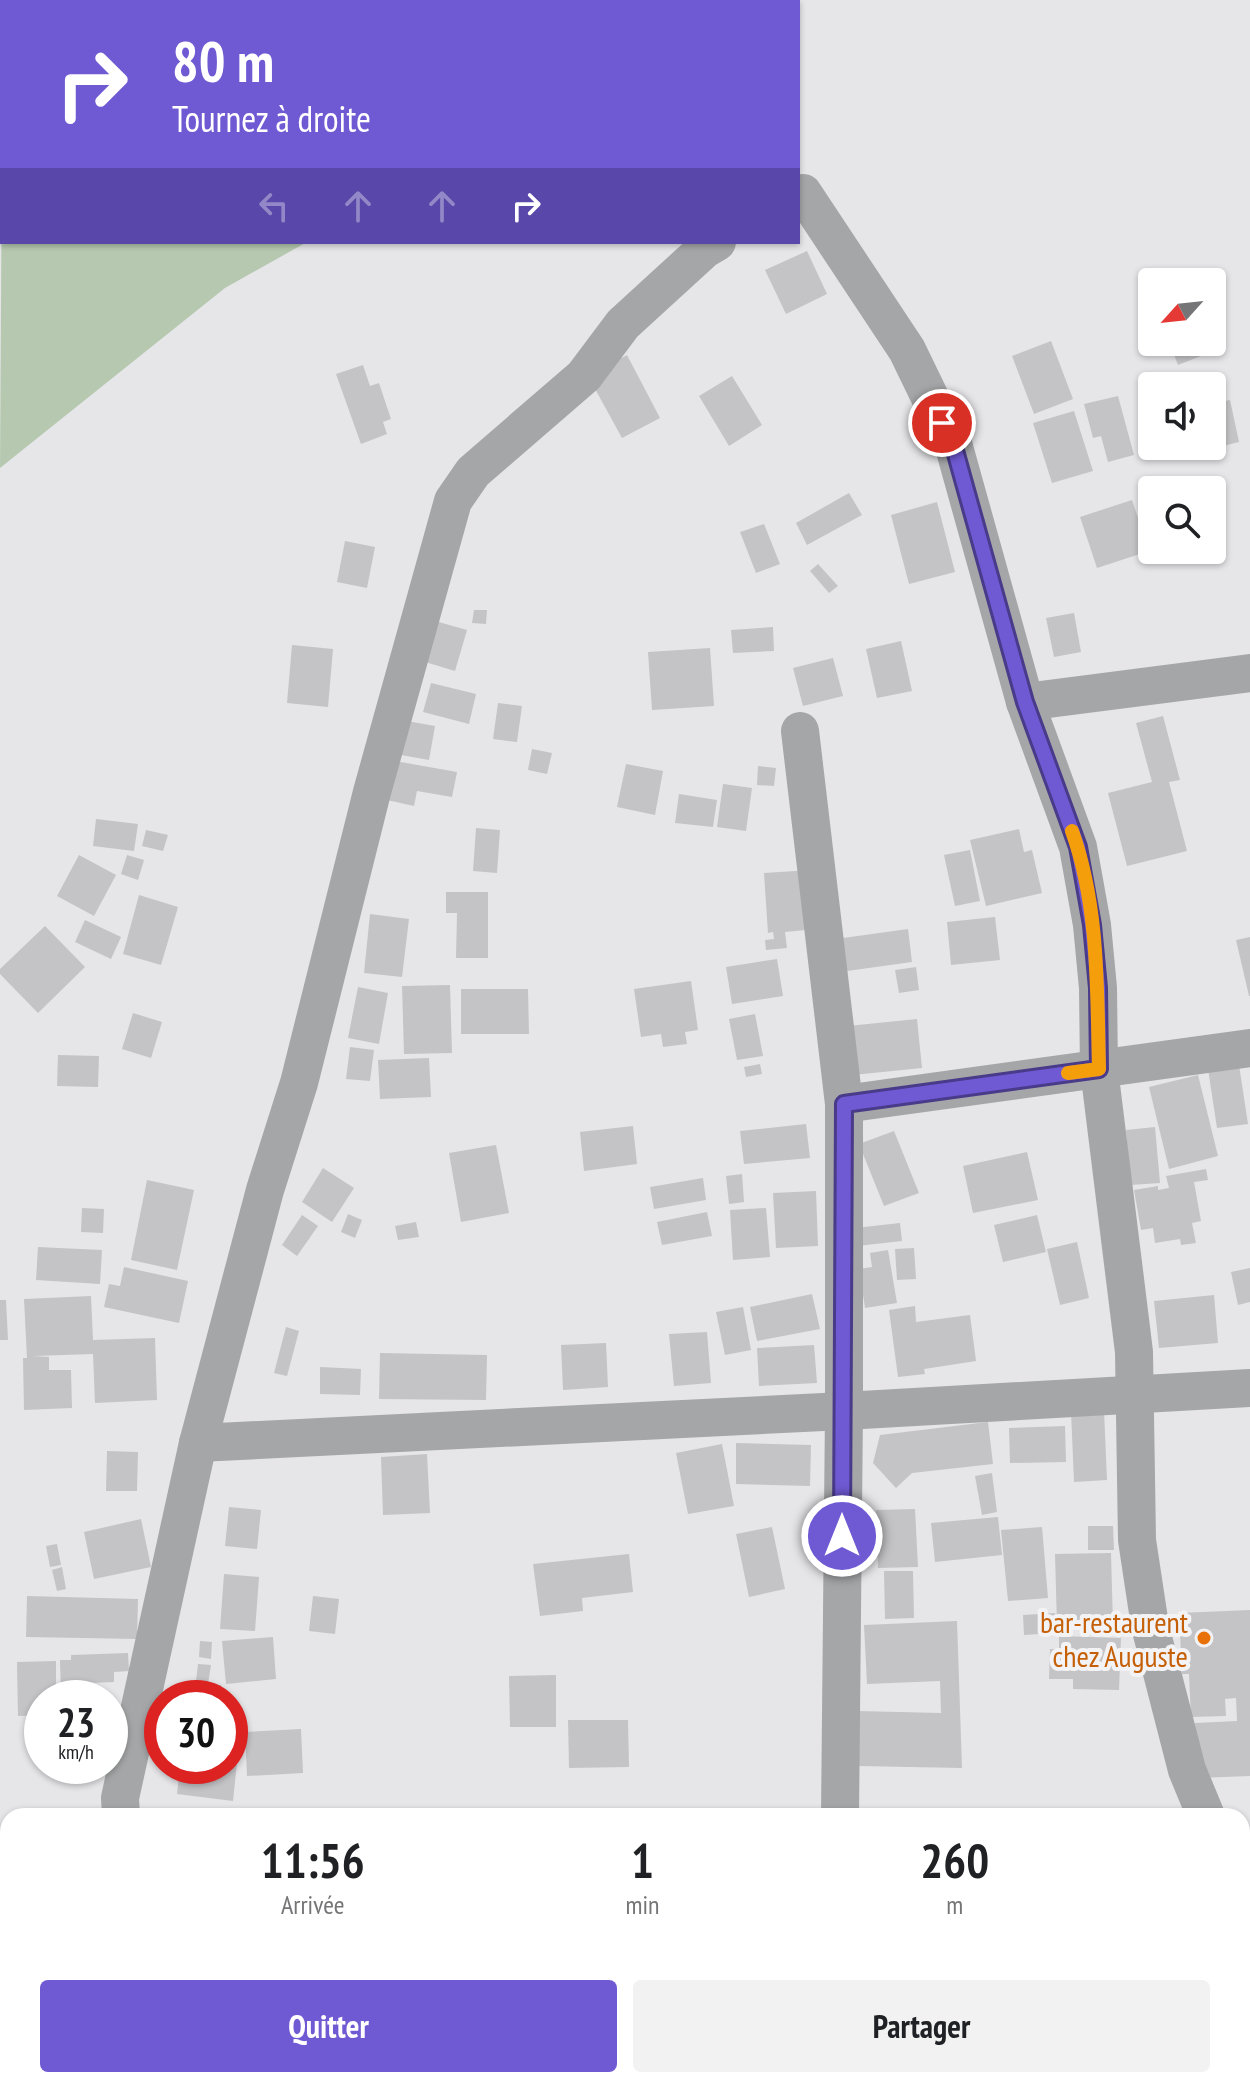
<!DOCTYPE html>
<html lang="fr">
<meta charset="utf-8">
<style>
body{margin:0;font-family:"PT Sans Narrow",sans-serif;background:#f2f2f2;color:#202124;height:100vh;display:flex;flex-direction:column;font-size:30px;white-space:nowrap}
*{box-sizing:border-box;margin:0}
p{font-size:26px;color:#757577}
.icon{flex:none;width:44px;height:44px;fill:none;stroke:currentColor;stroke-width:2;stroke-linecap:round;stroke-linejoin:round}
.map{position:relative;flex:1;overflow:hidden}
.side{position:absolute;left:0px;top:1808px;width:1250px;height:280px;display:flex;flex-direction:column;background:#fff;border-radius:24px 24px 0 0;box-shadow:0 2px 6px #0004}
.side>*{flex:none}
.hud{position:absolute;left:0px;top:0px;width:800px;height:244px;box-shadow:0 2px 6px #0004;background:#705ad4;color:#fff;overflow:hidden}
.needle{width:52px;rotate:243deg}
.tools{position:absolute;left:1138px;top:268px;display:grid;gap:16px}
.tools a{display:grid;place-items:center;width:88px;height:88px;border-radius:8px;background:#fff;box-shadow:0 2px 6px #0004;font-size:40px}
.speed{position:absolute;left:24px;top:1680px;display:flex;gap:16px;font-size:40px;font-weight:700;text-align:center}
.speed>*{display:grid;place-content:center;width:104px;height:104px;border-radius:50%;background:#fff;box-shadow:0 2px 6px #0004;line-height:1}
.speed small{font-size:20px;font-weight:400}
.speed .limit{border:12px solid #d22;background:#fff;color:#111}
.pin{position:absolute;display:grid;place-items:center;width:68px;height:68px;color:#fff;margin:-34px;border:4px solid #fff;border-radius:50%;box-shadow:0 2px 8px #0007}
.me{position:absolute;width:88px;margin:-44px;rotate:0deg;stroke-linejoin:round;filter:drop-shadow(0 0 6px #0008)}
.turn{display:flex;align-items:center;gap:28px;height:168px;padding:0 40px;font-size:36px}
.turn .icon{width:104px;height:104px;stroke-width:2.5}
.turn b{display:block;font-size:56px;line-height:68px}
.lanes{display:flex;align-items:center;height:76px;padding:0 40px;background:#0003;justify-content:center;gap:40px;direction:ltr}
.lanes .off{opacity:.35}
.eta{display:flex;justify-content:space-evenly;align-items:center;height:136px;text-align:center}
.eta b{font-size:48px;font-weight:700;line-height:56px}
.primary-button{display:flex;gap:16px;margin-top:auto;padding:16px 40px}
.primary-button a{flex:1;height:92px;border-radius:8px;background:#705ad4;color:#fff;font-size:32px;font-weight:700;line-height:92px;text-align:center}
.primary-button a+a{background:#f2f2f2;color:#202124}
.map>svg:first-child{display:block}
.green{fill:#b6c9b0}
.building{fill:#c4c3c6}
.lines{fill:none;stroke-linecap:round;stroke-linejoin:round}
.minor{stroke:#a5a6a7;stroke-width:38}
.trunk{stroke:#666869;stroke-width:44}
.route-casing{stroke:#493a8a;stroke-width:20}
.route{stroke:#705ad4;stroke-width:14}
.slow{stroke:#f59e0b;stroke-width:14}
.food-dot{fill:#e8710a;stroke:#f3f3f6;stroke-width:3}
.labels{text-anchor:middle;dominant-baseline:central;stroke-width:8;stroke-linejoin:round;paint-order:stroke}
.food-label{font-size:30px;fill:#c56008;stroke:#f3f3f6;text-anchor:end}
</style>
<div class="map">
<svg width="1250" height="2088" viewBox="0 0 1250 2088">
<rect width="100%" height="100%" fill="#e6e6e9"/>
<g class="green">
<polygon points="91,0 758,0 90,2"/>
<polygon points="2,138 2,242 307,242 225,288 0,468"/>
</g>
<g class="building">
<polygon points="807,251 827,294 786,314 765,270"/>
<polygon points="1051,341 1073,399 1034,414 1012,356"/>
<polygon points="1169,342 1201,342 1206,354 1178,365"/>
<polygon points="627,355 660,418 622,438 588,376"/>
<polygon points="363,365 370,386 379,383 391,419 383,422 387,434 361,444 336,374"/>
<polygon points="732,376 762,425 729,446 699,396"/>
<polygon points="1118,396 1134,455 1108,462 1101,436 1093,438 1084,404"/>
<polygon points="1230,400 1239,442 1215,448 1212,432 1212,403"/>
<polygon points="1074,411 1093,471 1052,483 1033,423"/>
<polygon points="849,493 862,515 807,545 796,523"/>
<polygon points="1132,500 1149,551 1097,568 1080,517"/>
<polygon points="937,502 955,572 909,584 891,515"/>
<polygon points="1152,508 1152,545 1151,546 1144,510"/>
<polygon points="764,524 780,564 756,573 740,532"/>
<polygon points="345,541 375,547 367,588 337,582"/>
<polygon points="818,564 838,586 829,593 810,571"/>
<polygon points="474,610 487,610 486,624 472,623"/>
<polygon points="1074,613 1081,652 1054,657 1046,618"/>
<polygon points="435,621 467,630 455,671 422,661"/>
<polygon points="773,627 774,651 733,653 731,630"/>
<polygon points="901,641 912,691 877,698 866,649"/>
<polygon points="292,645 333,649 328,707 287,703"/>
<polygon points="710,648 714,706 652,710 648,652"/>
<polygon points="833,658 843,696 803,706 793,668"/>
<polygon points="431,683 476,694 469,724 423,712"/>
<polygon points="498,703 522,706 517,742 493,739"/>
<polygon points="1163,716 1180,780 1169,782 1187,851 1127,866 1108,793 1152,782 1136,723"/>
<polygon points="407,721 435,726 429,760 401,755"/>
<polygon points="532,749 552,753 547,774 528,770"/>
<polygon points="395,761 457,772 452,797 417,791 414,806 387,800"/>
<polygon points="626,764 663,771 655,815 617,807"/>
<polygon points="758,766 776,768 774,786 757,785"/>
<polygon points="723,784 752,788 746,831 717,827"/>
<polygon points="679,794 717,800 713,827 675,823"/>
<polygon points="96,819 138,824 134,851 93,846"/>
<polygon points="476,828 500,830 497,873 473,871"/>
<polygon points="1019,829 1024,852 1032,850 1042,893 986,906 970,840"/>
<polygon points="146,830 168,835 163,851 142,846"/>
<polygon points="970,850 980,901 955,906 944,855"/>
<polygon points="79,855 116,875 94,916 57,896"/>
<polygon points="127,855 144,860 138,880 121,874"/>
<polygon points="811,870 815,929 785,932 787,948 766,950 765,940 774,939 773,932 768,933 764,873"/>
<polygon points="446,892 488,892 488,958 456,958 457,913 446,913"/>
<polygon points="139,895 178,907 161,965 123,954"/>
<polygon points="370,914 409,919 402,977 364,973"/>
<polygon points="995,917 1000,960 951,965 947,922"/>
<polygon points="85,920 121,937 111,959 75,942"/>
<polygon points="45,926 85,967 38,1013 0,974 0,969"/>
<polygon points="908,929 912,962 847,971 843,938"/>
<polygon points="1250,937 1250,996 1249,996 1236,940"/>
<polygon points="777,959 783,996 732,1004 726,967"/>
<polygon points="916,967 919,990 899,993 895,970"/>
<polygon points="691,981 698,1030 685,1032 687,1044 663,1047 661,1034 641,1037 634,989"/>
<polygon points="450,985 452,1053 404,1054 402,986"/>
<polygon points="358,987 388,993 379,1044 348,1038"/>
<polygon points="461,989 528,989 529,1034 461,1034"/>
<polygon points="133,1013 162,1022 151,1058 122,1049"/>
<polygon points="755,1014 763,1056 737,1060 729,1019"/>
<polygon points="917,1019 922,1068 853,1075 848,1026"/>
<polygon points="350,1047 374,1050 370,1081 346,1079"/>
<polygon points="58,1055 99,1056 98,1087 57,1086"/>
<polygon points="429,1058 431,1097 380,1099 378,1060"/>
<polygon points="760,1064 762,1074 746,1077 744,1067"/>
<polygon points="1239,1065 1248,1124 1217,1128 1208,1069"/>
<polygon points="1198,1075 1218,1156 1169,1169 1149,1087"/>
<polygon points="806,1124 810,1158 744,1164 740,1131"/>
<polygon points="633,1126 637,1164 584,1171 580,1132"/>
<polygon points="1155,1127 1160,1183 1130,1185 1126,1130"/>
<polygon points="894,1131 919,1193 884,1206 859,1144"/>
<polygon points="496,1145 509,1213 461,1222 449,1153"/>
<polygon points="1027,1152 1038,1200 973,1213 963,1166"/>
<polygon points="323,1168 354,1188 332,1222 302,1202"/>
<polygon points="1206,1169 1208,1180 1194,1182 1201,1221 1192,1223 1196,1243 1181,1245 1180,1239 1155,1243 1153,1228 1141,1230 1134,1190 1158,1186 1158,1190 1169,1188 1166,1176"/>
<polygon points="742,1174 744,1202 729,1204 726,1176"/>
<polygon points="703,1178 706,1200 654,1209 650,1187"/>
<polygon points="147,1180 194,1190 177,1270 131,1260"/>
<polygon points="816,1191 818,1246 776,1248 773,1193"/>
<polygon points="82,1208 104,1209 103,1233 81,1232"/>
<polygon points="766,1208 770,1257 733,1260 730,1210"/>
<polygon points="707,1212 712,1236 662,1245 657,1222"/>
<polygon points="348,1214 362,1220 355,1238 341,1232"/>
<polygon points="302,1215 318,1226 297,1256 282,1245"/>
<polygon points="1037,1215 1046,1252 1003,1262 994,1225"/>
<polygon points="416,1222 419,1237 398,1240 395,1226"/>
<polygon points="900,1223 902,1241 857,1246 855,1228"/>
<polygon points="1077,1242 1089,1298 1060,1305 1047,1249"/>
<polygon points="38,1247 102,1250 100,1284 36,1280"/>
<polygon points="914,1248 916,1279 897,1280 895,1249"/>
<polygon points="888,1250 897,1303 865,1308 859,1269 872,1267 870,1253"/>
<polygon points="124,1267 188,1281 179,1323 104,1307 109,1284 120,1286"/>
<polygon points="1250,1268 1250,1302 1238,1305 1231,1272"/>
<polygon points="812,1294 820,1329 757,1341 750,1307"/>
<polygon points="1214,1295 1218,1343 1159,1348 1154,1301"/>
<polygon points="91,1296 93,1340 155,1338 157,1400 95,1403 93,1354 33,1356 49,1357 49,1370 71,1370 72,1408 24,1410 23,1358 27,1358 24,1299"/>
<polygon points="0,1300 6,1300 8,1340 0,1340"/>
<polygon points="915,1306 916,1322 970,1315 976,1361 924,1369 925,1374 898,1377 889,1310"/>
<polygon points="743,1307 751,1350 725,1355 716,1312"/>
<polygon points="286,1327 299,1331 287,1376 274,1373"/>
<polygon points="707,1332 711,1383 674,1386 669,1334"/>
<polygon points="606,1343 608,1387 563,1390 561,1345"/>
<polygon points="814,1345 817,1383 759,1386 757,1348"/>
<polygon points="380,1353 487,1355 486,1400 379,1399"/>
<polygon points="320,1367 361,1369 360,1395 320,1394"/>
<polygon points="1104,1410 1107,1480 1074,1482 1071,1411"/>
<polygon points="988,1422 993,1464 912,1473 896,1488 873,1463 880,1435"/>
<polygon points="1065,1426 1066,1462 1010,1463 1009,1428"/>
<polygon points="736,1443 811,1445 810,1486 736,1484"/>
<polygon points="722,1444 734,1506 688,1514 676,1453"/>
<polygon points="107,1451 138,1452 137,1491 106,1491"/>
<polygon points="427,1454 430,1513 383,1515 381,1457"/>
<polygon points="992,1473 997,1512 982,1515 975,1476"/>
<polygon points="229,1507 261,1510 257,1549 225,1546"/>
<polygon points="915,1509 918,1567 878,1568 876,1510"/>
<polygon points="998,1517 1002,1555 935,1562 931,1523"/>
<polygon points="141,1519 151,1567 94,1579 84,1532"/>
<polygon points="1088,1526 1113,1526 1114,1550 1088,1550"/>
<polygon points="772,1527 785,1589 749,1597 736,1534"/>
<polygon points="1042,1527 1048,1598 1008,1601 1001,1530"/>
<polygon points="57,1544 61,1565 50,1567 46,1546"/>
<polygon points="1111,1553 1113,1625 1057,1626 1055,1554"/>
<polygon points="629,1554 633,1592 582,1598 583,1611 540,1616 533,1564"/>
<polygon points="62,1567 66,1589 57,1591 52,1570"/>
<polygon points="884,1571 913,1571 914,1618 885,1619"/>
<polygon points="224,1574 259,1577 255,1631 220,1629"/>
<polygon points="27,1596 138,1599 137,1639 26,1637"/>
<polygon points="313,1596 339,1599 335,1634 309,1631"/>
<polygon points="1250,1610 1250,1776 1198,1778 1195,1723 1237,1721 1236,1698 1225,1699 1226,1716 1191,1717 1189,1674 1182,1674 1179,1613"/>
<polygon points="1055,1613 1056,1633 1024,1635 1023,1615"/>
<polygon points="957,1621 962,1768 857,1766 857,1711 941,1713 940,1681 867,1684 864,1625"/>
<polygon points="1059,1636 1121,1638 1119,1690 1073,1689 1073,1679 1049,1679 1050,1649 1059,1649"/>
<polygon points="273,1637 276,1679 226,1684 222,1641"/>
<polygon points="200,1641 212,1642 211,1659 199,1657"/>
<polygon points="128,1653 129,1671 114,1672 114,1682 68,1684 68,1696 61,1696 60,1660 71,1660 71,1655"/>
<polygon points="56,1661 56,1698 42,1698 42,1715 18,1716 17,1662"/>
<polygon points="198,1664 211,1665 208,1684 221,1685 219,1698 194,1698"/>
<polygon points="556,1675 556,1727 510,1727 509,1676"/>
<polygon points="568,1720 628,1720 629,1767 569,1768"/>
<polygon points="301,1729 303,1773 247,1776 245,1732"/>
<polygon points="230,1752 238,1753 233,1801 177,1794 180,1766 230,1766"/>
<polygon points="246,2080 296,2080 297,2088 247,2088"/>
<polygon points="561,2080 621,2080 622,2088 562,2088"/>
<polygon points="753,2080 811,2080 811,2082 754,2085"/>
</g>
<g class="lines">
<g class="minor">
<polyline points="798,195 803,193 907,350 954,447 1025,702 1078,847 1092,925 1098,988 1099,1069 1134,1352 1137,1540 1150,1626 1187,1770 1206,1816"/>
<polyline points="1025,702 1250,673"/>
<polyline points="800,731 844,1104 844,1411 1250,1388"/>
<polyline points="844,1104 1250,1048"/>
<polyline points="198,1443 844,1411 840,1816"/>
<polyline points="121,1816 120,1798 198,1443 265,1190 299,1083 372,792 453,501 473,472 584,376 623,324 705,249 717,242"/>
<polyline points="1242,1899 1250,1918"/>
<polyline points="354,2080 354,2088"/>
<polyline points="962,2080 962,2088"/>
</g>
<g class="trunk">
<polyline points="0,1924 8,1924"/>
<polyline points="1242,1929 1250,1929"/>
</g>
</g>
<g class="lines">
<defs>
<polyline id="route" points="842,1536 844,1104 1099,1069 1098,988 1092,925 1078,847 1025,702 954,447 942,423"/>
</defs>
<use href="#route" class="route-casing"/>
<use href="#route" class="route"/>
<path class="slow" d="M1068,1073L1099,1069C1097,990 1099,906 1072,831"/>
</g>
<circle class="food-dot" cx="1204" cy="1638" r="8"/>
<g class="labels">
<g class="food-label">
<text x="1188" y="1621">bar-restaurent<tspan x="1188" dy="34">chez Auguste</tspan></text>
</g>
</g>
</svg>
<div class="tools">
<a><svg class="needle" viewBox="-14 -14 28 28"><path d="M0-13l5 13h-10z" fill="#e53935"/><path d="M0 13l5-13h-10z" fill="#757577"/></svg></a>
<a><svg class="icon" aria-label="sound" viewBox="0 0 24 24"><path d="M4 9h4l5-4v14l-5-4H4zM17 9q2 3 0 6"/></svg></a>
<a><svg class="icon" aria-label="search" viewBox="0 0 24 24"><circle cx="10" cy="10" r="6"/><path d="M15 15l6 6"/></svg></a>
</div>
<div class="speed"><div>23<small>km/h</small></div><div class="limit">30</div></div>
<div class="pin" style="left:942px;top:423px;background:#d93025"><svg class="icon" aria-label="arrive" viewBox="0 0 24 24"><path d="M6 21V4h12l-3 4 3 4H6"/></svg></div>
<svg class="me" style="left:842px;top:1536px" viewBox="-20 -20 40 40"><circle r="17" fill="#705ad4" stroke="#fff" stroke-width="3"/><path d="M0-11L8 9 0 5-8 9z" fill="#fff"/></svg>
<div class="hud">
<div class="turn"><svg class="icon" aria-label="right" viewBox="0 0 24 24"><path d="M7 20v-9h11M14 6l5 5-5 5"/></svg><div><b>80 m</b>Tournez à droite</div></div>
<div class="lanes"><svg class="icon off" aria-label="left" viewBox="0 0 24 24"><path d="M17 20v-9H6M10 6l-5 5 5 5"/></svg><svg class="icon off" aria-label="ahead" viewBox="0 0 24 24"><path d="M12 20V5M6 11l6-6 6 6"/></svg><svg class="icon off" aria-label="ahead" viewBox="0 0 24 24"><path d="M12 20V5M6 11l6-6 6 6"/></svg><svg class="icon" aria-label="right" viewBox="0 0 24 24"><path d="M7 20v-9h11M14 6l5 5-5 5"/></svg></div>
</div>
<section class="side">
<div class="eta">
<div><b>11:56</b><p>Arrivée</p></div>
<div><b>1</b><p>min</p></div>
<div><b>260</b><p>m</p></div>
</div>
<div class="primary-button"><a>Quitter</a><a>Partager</a></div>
</section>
</div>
